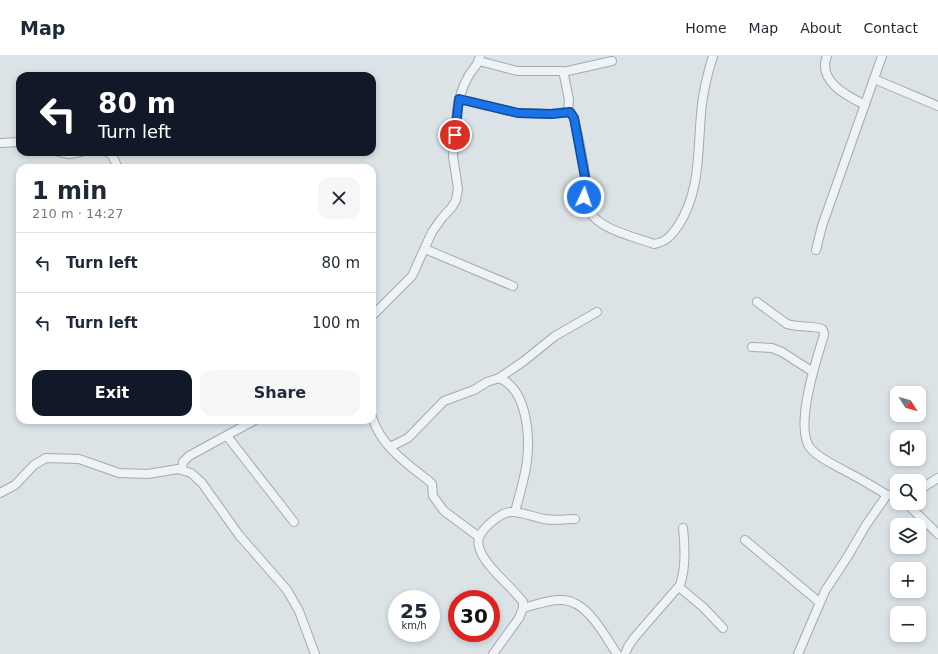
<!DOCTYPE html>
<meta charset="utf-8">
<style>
body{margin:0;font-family:"DejaVu Sans",sans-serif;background:#f6f6f7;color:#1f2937;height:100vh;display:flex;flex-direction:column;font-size:15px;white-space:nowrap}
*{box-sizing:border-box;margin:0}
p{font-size:13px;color:#747a83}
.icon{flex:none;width:22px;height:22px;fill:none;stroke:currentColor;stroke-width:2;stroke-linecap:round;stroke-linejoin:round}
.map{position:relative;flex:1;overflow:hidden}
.drawer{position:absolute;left:16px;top:108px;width:360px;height:260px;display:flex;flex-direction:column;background:#fff;border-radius:12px;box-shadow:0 2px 6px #0003}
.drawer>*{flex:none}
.banner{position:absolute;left:16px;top:16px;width:360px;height:84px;border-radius:12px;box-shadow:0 2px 6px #0003;background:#111827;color:#fff;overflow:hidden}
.needle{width:26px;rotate:127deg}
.fabs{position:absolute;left:890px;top:330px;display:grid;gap:8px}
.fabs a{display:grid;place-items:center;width:36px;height:36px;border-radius:8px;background:#fff;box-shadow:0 2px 6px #0003;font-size:20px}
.speed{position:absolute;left:388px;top:534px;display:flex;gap:8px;font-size:20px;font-weight:700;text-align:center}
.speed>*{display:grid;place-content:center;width:52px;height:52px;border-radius:50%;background:#fff;box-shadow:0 2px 6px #0003;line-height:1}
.speed small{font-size:10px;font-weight:400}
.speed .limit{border:6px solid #d22;background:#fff;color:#111}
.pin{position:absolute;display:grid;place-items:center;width:34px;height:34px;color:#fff;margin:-17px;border:2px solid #fff;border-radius:50%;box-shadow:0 1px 4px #0007}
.me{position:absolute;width:44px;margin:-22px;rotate:3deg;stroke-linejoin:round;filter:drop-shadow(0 0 3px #0008)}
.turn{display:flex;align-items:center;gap:14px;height:84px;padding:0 16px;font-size:18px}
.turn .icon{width:52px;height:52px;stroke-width:2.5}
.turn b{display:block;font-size:28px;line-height:34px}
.round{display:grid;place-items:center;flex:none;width:42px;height:42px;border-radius:12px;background:#f6f6f7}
.summary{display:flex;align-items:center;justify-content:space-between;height:68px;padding:0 16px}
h1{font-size:24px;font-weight:700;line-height:30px}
.action{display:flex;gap:8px;margin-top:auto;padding:8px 16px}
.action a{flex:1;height:46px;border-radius:12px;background:#111827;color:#fff;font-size:16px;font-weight:700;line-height:46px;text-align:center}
.action a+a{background:#f6f6f7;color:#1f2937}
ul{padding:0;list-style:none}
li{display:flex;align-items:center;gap:12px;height:60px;padding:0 16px;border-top:1px solid #e0e1e3}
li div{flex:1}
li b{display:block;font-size:15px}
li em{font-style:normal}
header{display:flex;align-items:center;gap:24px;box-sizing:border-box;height:56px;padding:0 20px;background:#fff;border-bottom:1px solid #e0e1e3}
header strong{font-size:19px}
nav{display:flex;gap:22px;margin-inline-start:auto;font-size:14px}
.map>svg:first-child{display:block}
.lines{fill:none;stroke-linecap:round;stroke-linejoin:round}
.minor-casing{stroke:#a1abb1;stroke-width:10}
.minor{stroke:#eff2f6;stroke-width:8}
.route-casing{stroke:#114b97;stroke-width:10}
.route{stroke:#1a73e8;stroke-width:7}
</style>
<header>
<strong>Map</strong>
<nav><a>Home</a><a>Map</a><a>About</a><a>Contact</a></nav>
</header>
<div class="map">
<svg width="938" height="598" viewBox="0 0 938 598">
<rect width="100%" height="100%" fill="#dce3e7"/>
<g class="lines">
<defs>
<g id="minor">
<path d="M827,0C817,25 847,40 865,49"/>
<polyline points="479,5 517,15 562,15 564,19 569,44 568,56"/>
<polyline points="563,16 612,5"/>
<polyline points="874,23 938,50"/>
<path d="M459,43L518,57L551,58L570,56L574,62C578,80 583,100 585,119C586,132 582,144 589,155C600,174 635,181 654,188C666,186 671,180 678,170C702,134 697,90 702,48C704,32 708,16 713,0"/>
<polyline points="0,87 20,86"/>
<polyline points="59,96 69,98 81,96"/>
<polyline points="107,96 112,99 118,112"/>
<polyline points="425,193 513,230"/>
<polyline points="816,194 822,170 882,0"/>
<path d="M757,246L787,268C795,271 818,270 822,273C824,275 824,277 824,279C817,302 793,373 811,393C820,403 835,409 847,416C861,423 874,431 887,439L866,469L848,500L825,535L798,598"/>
<polyline points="372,260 412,220 432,176 442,162 452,151 456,144 458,133 453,100 457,54 459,43 464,29 469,19 477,8 480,0"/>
<polyline points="752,291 772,292 782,296 813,316"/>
<polyline points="499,322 524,305 555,280 597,256"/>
<path d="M372,361C381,390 406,407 429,425L432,428L433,440L444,455L479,481"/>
<polyline points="227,380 294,466"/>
<path d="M390,391L408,382L444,345L474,334L487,326L499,322C527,333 530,379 527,405C525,422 519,440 515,456"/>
<polyline points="182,413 183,406 189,400 255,364"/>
<polyline points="919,434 938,422"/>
<polyline points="0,437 15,429 34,409 46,402 79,403 119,417 148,418 178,413 191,417 202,427 239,479 287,534 299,555 315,598"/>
<polyline points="887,439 892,439 897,441"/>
<polyline points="906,447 938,478"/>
<polyline points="745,484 819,546"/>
<polyline points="679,531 703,551 723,572"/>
<path d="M523,552C536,549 549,543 562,544C587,544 605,580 617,598"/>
<path d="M493,598L519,562L523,552V546C511,530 495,519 484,502C481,497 477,488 479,482C482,472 501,456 511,456C523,456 533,461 544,463C554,465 565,463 575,463"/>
<path d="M625,598L628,591L634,582L680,529C686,512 685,490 683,472"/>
</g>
</defs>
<use href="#minor" class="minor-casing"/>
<use href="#minor" class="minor"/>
</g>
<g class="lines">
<defs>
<polyline id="route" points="455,79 459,43 518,57 551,58 570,56 574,62 585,121 584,141"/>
</defs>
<use href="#route" class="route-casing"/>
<use href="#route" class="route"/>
</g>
</svg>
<div class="fabs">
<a><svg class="needle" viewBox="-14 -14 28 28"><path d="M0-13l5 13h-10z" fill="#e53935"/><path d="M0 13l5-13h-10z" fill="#747a83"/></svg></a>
<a><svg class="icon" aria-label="sound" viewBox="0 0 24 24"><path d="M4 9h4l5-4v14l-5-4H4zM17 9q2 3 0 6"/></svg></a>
<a><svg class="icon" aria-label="search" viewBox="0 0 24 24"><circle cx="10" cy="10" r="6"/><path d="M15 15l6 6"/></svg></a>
<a><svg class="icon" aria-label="layers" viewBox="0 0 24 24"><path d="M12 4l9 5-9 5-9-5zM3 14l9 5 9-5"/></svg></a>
<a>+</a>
<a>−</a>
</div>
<div class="speed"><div>25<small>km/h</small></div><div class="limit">30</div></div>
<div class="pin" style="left:455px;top:79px;background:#d93025"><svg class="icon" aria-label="arrive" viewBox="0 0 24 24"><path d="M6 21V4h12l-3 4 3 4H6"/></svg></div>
<svg class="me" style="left:584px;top:141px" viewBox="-20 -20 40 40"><circle r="17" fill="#1a73e8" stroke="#fff" stroke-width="3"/><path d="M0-11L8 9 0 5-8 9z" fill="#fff"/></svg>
<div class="banner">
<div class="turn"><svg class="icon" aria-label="left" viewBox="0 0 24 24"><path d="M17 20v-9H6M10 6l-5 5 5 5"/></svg><div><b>80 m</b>Turn left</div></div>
</div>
<section class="drawer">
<div class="summary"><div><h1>1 min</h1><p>210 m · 14:27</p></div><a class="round"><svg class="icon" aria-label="close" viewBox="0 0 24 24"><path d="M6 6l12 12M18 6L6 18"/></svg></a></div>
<ul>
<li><svg class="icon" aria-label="left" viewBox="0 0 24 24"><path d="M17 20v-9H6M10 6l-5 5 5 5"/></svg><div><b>Turn left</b></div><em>80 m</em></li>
<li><svg class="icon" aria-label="left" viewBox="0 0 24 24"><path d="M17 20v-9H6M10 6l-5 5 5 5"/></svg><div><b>Turn left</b></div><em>100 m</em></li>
</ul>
<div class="action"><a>Exit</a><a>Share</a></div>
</section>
</div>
